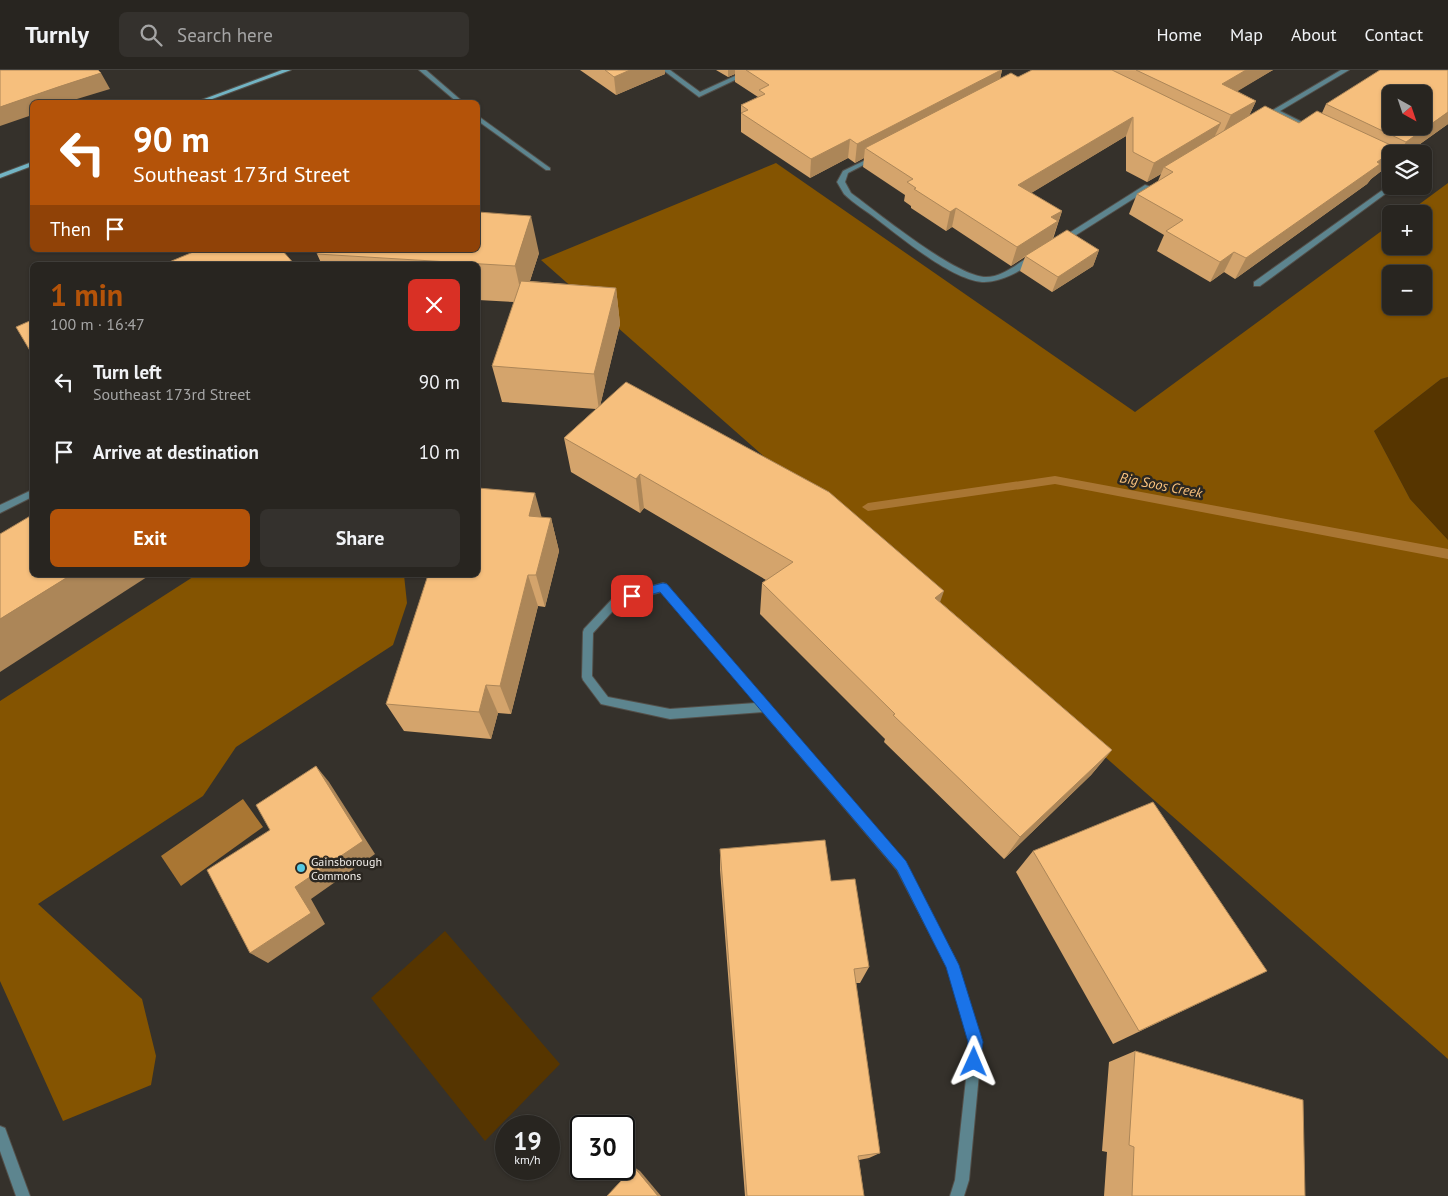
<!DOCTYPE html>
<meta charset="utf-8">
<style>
body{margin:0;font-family:"PT Sans",sans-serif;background:#34312d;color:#f1f3f6;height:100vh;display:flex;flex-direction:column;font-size:19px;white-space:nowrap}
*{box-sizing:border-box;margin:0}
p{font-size:16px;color:#a5a5a5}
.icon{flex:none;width:28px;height:28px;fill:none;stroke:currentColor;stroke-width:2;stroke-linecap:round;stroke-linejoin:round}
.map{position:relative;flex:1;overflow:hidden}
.panel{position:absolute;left:30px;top:192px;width:450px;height:315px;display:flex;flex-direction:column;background:#282520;border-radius:8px;box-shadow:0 1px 4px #0004,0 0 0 1px #44423e}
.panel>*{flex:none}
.banner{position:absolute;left:30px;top:30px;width:450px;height:152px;border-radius:8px;box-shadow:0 1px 4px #0004,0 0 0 1px #44423e;background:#b45309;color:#fff;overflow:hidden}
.needle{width:32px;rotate:140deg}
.controls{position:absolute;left:1382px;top:15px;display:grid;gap:10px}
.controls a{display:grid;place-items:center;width:50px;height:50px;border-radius:8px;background:#282520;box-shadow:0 1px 4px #0004,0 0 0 1px #44423e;font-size:25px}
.speed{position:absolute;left:495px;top:1045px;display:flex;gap:10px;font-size:25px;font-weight:700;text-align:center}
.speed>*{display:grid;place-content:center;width:65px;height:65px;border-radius:50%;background:#282520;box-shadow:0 1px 4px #0004,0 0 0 1px #44423e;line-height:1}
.speed small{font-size:12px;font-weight:400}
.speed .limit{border:2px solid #111;border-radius:8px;background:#fff;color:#111}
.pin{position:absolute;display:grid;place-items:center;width:42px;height:42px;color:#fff;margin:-21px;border-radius:10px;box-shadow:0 2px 8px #0006}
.me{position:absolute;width:55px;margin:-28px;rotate:1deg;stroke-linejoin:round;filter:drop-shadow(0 0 4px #0008)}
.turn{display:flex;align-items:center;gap:18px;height:105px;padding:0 20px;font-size:22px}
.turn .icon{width:65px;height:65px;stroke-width:2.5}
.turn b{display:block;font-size:35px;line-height:42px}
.then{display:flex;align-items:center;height:48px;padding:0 20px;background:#0003;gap:10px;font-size:19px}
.round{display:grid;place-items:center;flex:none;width:52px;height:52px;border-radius:8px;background:#34312d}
.summary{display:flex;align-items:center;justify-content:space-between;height:85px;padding:0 20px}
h1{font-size:30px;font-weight:700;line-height:38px;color:#b45309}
.primary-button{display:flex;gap:10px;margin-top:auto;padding:10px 20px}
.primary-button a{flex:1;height:58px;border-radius:8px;background:#b45309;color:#fff;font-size:20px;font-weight:700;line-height:58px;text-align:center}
.primary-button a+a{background:#34312d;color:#f1f3f6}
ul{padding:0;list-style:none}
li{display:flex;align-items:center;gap:15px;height:70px;padding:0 20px}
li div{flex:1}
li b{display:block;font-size:19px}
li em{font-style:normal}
header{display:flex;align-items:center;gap:30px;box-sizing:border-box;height:70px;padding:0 25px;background:#282520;border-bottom:1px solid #44423e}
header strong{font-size:24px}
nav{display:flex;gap:28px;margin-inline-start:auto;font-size:18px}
.search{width:350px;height:45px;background:#34312d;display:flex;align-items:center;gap:12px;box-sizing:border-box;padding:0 18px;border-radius:8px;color:#a5a5a5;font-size:19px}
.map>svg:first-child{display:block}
.green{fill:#563500}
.forest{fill:#845401;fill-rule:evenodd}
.water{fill:#a97633}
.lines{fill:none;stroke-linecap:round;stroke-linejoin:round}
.stream{fill:#a97633;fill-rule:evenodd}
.service-casing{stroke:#534f49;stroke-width:2}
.minor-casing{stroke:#534f49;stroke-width:2}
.tertiary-casing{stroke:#534f49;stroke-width:2}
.secondary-casing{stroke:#534f49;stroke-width:2}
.service{fill:#5d858f;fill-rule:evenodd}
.minor{fill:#5d858f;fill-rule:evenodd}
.tertiary{fill:#5d858f;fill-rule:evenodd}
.secondary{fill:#72b4c4;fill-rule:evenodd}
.wall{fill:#d4a46c}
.shaded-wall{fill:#ac8658}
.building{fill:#f6bf7d;stroke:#ac8658;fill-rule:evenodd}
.route{fill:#1a73e8;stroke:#114b97}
.poi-dot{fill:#57c9e2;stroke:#2b2721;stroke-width:2}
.labels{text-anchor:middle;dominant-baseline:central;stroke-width:5;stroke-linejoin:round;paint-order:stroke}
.poi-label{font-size:12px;fill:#efece8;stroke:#2b2721;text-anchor:start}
.water-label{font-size:14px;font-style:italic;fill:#fbc37e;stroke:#2b2721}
</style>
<header>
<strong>Turnly</strong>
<div class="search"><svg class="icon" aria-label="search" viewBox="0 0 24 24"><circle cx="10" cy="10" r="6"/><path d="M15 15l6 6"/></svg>Search here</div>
<nav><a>Home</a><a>Map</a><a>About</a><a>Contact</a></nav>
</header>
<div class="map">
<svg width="1448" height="1126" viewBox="0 0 1448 1126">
<rect width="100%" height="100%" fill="#35312b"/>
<g class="green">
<polygon points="1448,307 1448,470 1410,429 1374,361 1441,309"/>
<polygon points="445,861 560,994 485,1071 371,928"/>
</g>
<g class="forest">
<path d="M776,93L1135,342L1391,154V176H1424V144H1406L1448,113V307L1441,309L1374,361L1410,429L1448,470V989L541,190ZM1391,204H1424V236H1391Z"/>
<polygon points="196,505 404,505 407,533 393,575 236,677 203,726 38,834 142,929 156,986 151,1015 63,1051 0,911 0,631"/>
</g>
<polygon class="water" points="243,729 263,757 181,816 161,786"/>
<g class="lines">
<polygon class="stream" points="1055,406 1448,479 1448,489 1055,414 868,441 862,437 868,433"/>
<defs>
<g id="service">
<polygon points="419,0 426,0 463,32 457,32"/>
<polygon points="663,0 670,0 700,22 748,0 756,0 699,27"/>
<polygon points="1341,0 1349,0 1280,41 1312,57 1312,59 1308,59 1275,43 1264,49 1261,47"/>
<polygon points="478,46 550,98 550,100 546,100 478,51"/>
<path d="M872,87L877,88L848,103L845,112L851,123C877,142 956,207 986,207C1002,207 1017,194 1030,186H1033L1037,188C1024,200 1000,213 982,212C951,209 903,169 878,150C867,141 854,134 844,124L837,112L843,101Z"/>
<polygon points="1375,88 1391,95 1391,100 1373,91 1372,90"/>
<polygon points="1391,114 1391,116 1396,116 1260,216 1254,216 1254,212"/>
<polygon points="1145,115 1152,117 1065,172 1062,172 1058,170"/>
</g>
<g id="minor">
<polygon points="32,420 32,427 0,443 0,435"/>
<path d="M663,513L666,514L905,792L956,891L982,972L969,1110L964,1126H950L955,1110L970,972L947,897L897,800L763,642L670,649L601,634L583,610L582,607L583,562L584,559L614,527ZM661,522L756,633L670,639L608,627L592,606L593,563L620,533Z"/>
</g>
<polygon id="tertiary" points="0,1056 5,1058 30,1126 16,1126 0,1081"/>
<g id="secondary">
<polygon points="282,0 291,0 204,32 196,32"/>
<polygon points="32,92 32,96 0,108 0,104"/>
</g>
</defs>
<use href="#service" class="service-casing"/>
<use href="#minor" class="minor-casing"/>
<use href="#tertiary" class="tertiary-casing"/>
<use href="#secondary" class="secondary-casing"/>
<use href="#service" class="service"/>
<use href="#minor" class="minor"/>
<use href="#tertiary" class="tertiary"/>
<use href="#secondary" class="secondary"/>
</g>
<g class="wall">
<polygon points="580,0 665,0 665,4 616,25"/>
<polygon points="716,0 1002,0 1000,9 1018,7 1032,0 1273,0 1237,21 1256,31 1249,46 1299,53 1322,43 1326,34 1448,54 1406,84 1391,84 1391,93 1389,92 1384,99 1371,109 1367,114 1235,209 1224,202 1210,212 1157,181 1164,165 1129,144 1137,124 1158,111 1161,104 1147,112 1126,101 1126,66 1031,123 1062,141 1053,169 1099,180 1093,196 1052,222 1020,201 1025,187 1011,196 952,157 946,161 911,138 911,136 904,131 905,125 863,97 864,88 855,93 848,88 810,108 741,62 741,35 758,27 735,12 735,4 728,7"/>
<polygon points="539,183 530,211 616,218 620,254 600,336 940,532 1112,680 1091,705 1004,789 884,672 885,669 760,544 762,513 766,510 644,438 640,443 571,402 564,368 596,339 502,332 492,296 514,232 478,230 478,195 322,195 317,184"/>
<polygon points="542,448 551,448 559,481 545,537 538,536 511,644 498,643 491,669 404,661 386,634"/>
<polygon points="720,779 831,811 869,897 860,913 856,913 880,1083 869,1088 859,1090 864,1126 745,1126 720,800"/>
<polygon points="1033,781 1267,901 1113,974 1016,802"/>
<polygon points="1135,981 1305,1126 1104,1126 1107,1082 1102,1081 1109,992"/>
</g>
<g class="shaded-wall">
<polygon points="630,0 665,0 665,4 616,25 614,7"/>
<polygon points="728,0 735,0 735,4 728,7"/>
<polygon points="1001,0 1002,0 998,18 865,78 864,88 855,93 857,74"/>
<polygon points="1246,0 1273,0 1213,36 1222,14"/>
<polygon points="101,3 110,19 67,32 32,32 32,45 0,56 0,37 58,17"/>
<polygon points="1256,31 1246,52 1221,67 1231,45"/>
<polygon points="1448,42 1448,54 1406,84 1398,84 1406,72"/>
<polygon points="1133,47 1126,66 1013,134 1018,115"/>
<polygon points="1221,53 1212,72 1164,97 1161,104 1147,112 1154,93"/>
<polygon points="850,69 848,88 810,108 811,89"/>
<polygon points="1397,78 1394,84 1391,84 1391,88 1384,99 1371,109 1367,114 1235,209 1246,188"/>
<polygon points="956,138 952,157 946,161 950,142"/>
<polygon points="1062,141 1052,170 1025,186 1024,187 1011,196 1017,177 1051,147"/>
<polygon points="531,146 539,183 523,232 515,196"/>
<polygon points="1099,180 1093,196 1052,222 1058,207"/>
<polygon points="1234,182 1224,202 1210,212 1220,192"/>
<polygon points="616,218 620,254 599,340 594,304"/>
<polygon points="640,404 644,438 640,443 636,409"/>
<polygon points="535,423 544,456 529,446"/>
<polygon points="551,448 559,481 545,537 536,505"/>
<polygon points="71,505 150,505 0,602 0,549"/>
<polygon points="528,505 538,536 511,644 500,616"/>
<polygon points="944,521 933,552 935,528"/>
<polygon points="486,615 498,643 491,669 479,642"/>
<polygon points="1112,680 1091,705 1004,789 1020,767"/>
<polygon points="316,696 329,712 375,784 311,829 325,854 268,893 250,883 295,817"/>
<polygon points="634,1097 640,1101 661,1126 658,1126"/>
</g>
<g class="building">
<polygon points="0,0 98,0 101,3 58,17 0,37"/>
<polygon points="605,0 630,0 614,7"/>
<polygon points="746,0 1001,0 857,74 850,69 811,89 741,43 748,40 741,35 765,24 759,20 769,15"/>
<polygon points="1032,0 1112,0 1221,53 1154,93 1133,82 1133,47 1018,115 1062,141 1051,147 1058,151 1017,177 956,138 950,142 914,119 916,118 907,112 913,109 865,78 1011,3 1018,7"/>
<polygon points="1136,0 1246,0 1222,14 1256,31 1231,45"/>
<path d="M1380,0H1448V42L1406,72L1326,34ZM1391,24H1424V56H1391Z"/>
<polygon points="1265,36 1299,53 1317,41 1397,78 1377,92 1380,94 1246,188 1234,182 1220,192 1166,161 1183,150 1137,124 1173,102 1164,97"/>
<polygon points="478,142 531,146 515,196 317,184 319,180 478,180"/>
<polygon points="1067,160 1099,180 1058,207 1025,186"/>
<polygon points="198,180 282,180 295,195 162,195"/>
<polygon points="521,211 616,218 594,304 492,296"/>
<polygon points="32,250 32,284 16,257"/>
<polygon points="626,312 829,422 944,521 935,528 1112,680 1020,767 893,645 895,644 762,513 793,492 640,404 636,409 564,368"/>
<polygon points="478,418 535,423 529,446 551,448 536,505 528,505 500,616 486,615 479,642 386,634 428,505 478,505"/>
<polygon points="32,445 32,505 71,505 0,549 0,464"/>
<polygon points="316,696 363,771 295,817 311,843 250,883 207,800 270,760 256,735"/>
<polygon points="1153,732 1267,901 1139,961 1033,781"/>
<polygon points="825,770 831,811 855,809 869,897 854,899 880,1083 858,1086 864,1126 747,1126 720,779"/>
<polygon points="1135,981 1303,1030 1305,1126 1132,1126 1134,1077 1129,1075"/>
<polygon points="634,1097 658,1126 607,1126"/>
</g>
<polygon class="route" points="663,513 667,514 906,791 959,895 983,972 979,997 974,999 968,997 966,992 968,972 946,897 897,800 660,522 632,530 627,526 628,522"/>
<circle class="poi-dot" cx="301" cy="798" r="5"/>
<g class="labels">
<g class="poi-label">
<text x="311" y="791">Gainsborough<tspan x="311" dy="14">Commons</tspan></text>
</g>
<g class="water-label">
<text transform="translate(1161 415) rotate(11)">Big Soos Creek</text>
</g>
</g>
</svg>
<div class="controls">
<a><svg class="needle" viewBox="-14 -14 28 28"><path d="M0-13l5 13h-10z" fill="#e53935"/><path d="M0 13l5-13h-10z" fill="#a5a5a5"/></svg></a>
<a><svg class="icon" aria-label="layers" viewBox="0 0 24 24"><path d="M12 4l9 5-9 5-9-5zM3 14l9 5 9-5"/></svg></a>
<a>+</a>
<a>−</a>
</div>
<div class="speed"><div>19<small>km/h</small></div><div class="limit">30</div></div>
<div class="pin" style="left:632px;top:526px;background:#d93025"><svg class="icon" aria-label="arrive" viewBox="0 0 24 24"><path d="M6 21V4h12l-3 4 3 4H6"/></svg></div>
<svg class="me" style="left:974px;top:992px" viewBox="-20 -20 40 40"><path d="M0-17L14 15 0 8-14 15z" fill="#1a73e8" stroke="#fff" stroke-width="4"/></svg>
<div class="banner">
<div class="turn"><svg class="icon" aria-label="left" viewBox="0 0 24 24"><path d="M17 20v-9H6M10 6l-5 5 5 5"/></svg><div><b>90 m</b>Southeast 173rd Street</div></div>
<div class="then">Then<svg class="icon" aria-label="arrive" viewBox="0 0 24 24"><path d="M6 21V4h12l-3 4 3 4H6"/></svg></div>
</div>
<section class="panel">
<div class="summary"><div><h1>1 min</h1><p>100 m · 16:47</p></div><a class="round" style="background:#d93025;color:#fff"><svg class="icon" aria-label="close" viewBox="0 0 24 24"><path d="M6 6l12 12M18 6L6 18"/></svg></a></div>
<ul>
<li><svg class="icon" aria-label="left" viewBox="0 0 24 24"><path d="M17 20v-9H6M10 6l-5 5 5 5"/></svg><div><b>Turn left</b><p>Southeast 173rd Street</p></div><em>90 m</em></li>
<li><svg class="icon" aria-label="arrive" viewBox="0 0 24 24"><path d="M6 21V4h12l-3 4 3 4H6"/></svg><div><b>Arrive at destination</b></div><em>10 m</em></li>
</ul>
<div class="primary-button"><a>Exit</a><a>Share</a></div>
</section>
</div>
